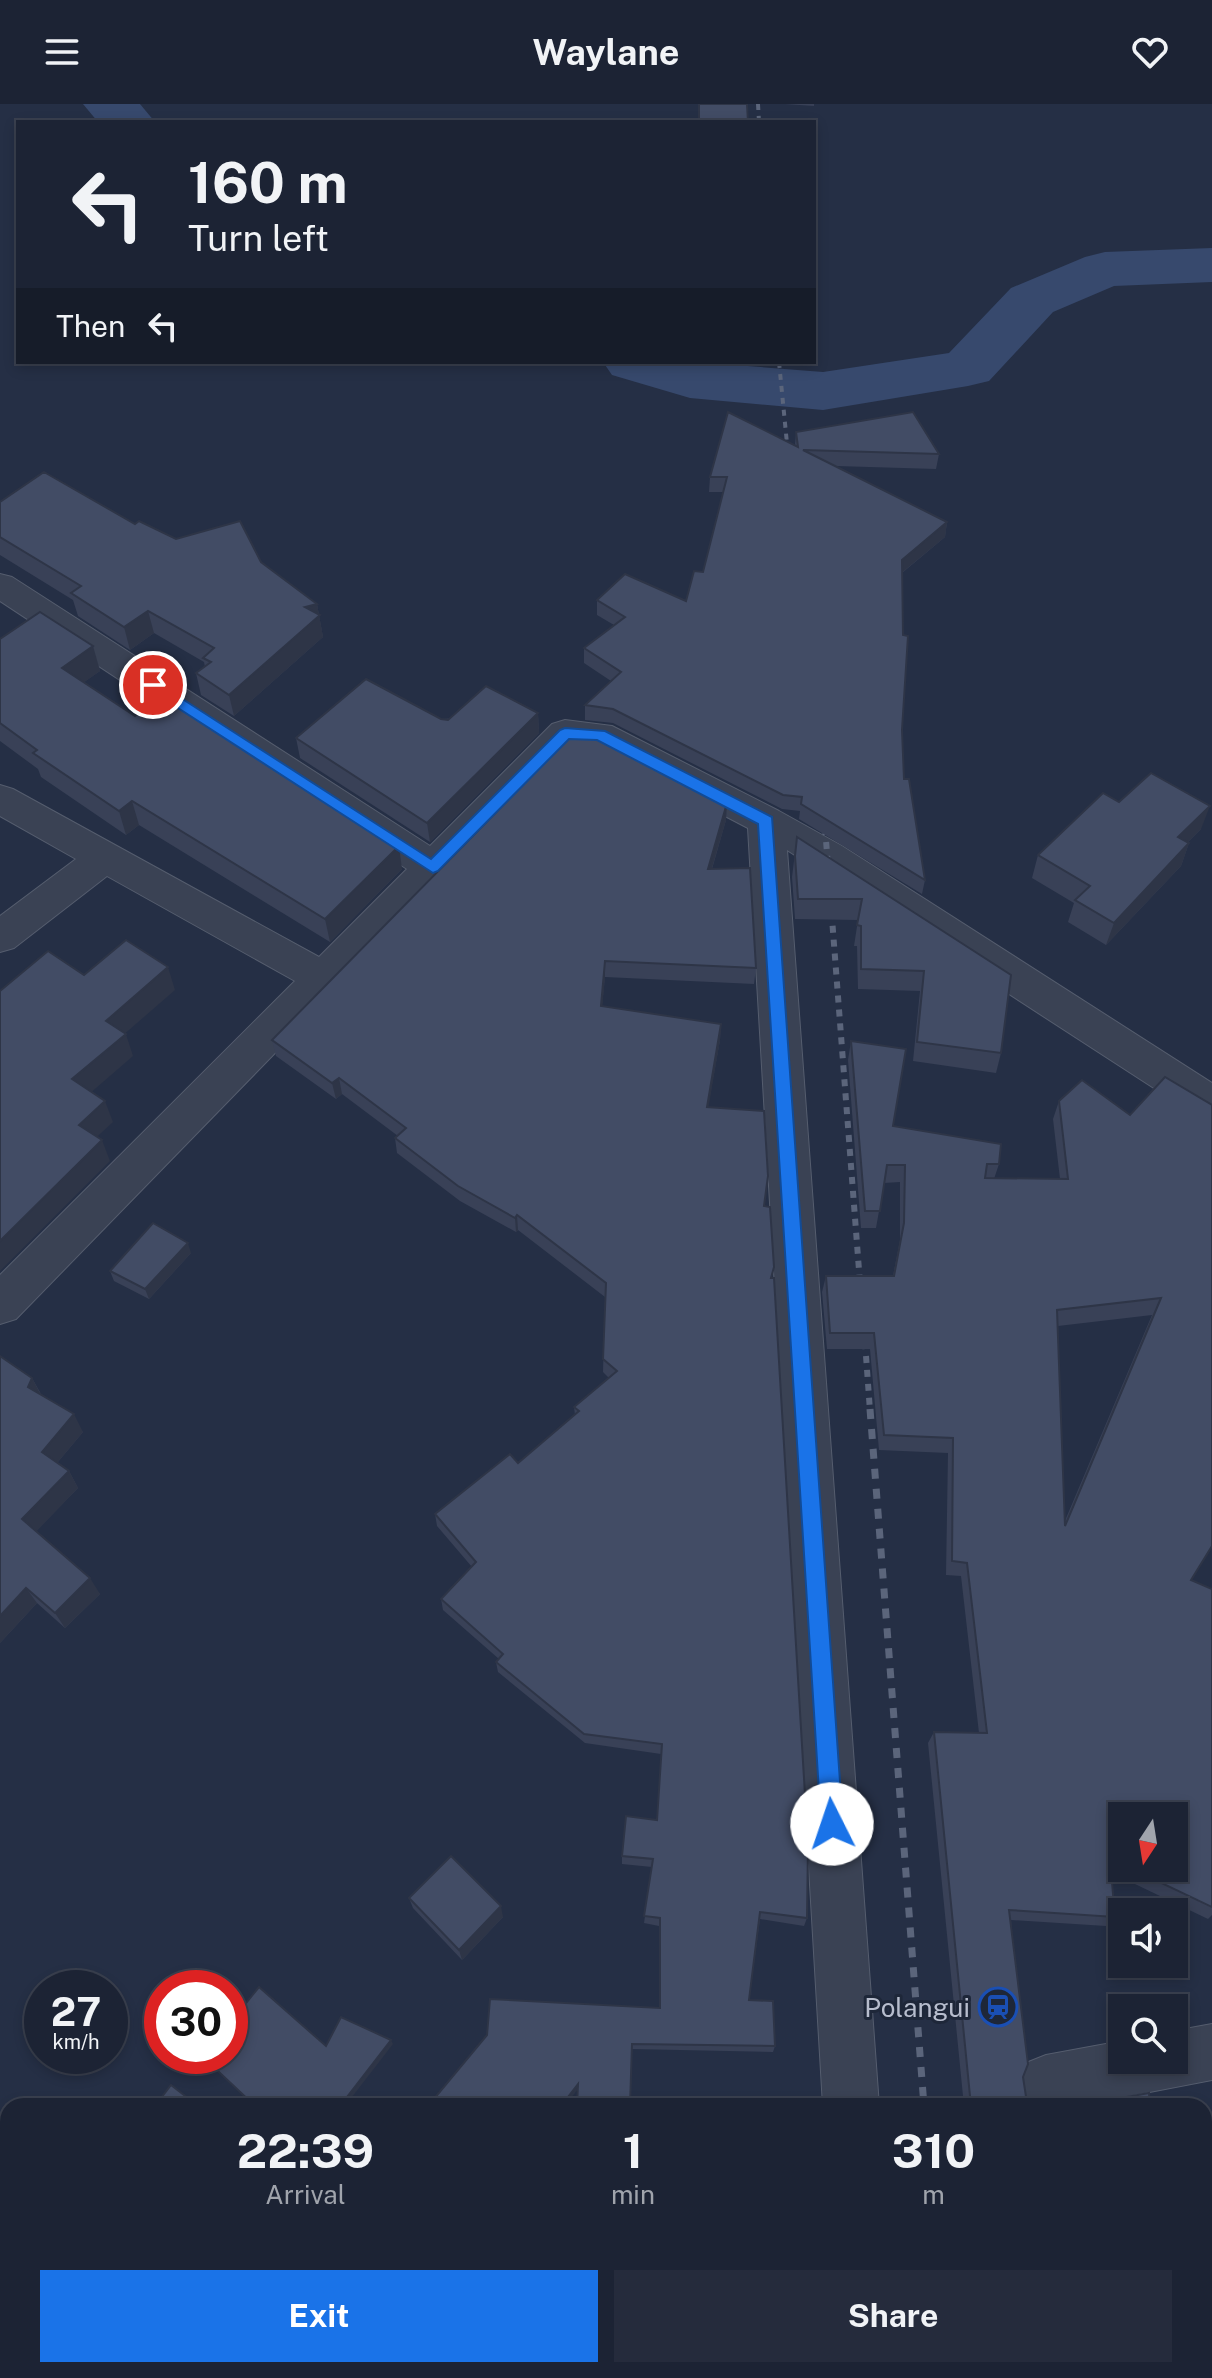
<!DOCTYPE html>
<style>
body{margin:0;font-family:"Public Sans",sans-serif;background:#252b3c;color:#f1f3f6;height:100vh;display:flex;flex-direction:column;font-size:30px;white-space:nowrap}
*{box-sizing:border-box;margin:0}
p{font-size:26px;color:#a0a4ac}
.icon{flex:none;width:44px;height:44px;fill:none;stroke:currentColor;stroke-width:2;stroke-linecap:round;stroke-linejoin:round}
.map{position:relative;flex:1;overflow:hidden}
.side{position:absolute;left:0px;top:1994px;width:1212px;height:280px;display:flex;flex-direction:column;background:#1c2334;border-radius:24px 24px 0 0;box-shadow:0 4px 12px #0003,0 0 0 2px #3a404f}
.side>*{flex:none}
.top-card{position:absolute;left:16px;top:16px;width:800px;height:244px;border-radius:0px;box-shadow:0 4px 12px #0003,0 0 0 2px #3a404f;background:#1c2334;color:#f1f3f6;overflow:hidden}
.needle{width:52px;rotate:192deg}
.controls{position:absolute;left:1108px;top:1698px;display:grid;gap:16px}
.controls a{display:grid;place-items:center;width:80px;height:80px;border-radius:0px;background:#1c2334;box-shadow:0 4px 12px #0003,0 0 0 2px #3a404f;font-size:40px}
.speed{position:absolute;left:24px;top:1866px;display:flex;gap:16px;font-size:40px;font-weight:700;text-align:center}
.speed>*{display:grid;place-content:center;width:104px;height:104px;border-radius:50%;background:#1c2334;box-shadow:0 4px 12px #0003,0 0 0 2px #3a404f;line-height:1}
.speed small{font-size:20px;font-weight:400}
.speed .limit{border:12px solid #d22;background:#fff;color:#111}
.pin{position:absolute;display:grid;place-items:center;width:68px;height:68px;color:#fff;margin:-34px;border:4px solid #fff;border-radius:50%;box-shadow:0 2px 8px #0007}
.me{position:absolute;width:88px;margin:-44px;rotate:356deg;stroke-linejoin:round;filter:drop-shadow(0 0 6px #0008)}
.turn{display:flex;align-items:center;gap:28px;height:168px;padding:0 40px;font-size:36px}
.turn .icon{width:104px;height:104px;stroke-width:2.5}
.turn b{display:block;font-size:56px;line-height:68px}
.then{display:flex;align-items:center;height:76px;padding:0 40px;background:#0003;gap:16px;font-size:30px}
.eta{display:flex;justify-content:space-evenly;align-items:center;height:136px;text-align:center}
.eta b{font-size:48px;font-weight:700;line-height:56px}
.primary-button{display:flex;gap:16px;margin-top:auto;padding:16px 40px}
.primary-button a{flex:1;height:92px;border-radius:0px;background:#1a73e8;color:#fff;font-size:32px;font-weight:700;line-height:92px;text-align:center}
.primary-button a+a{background:#252b3c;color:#f1f3f6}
header{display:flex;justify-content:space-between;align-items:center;height:104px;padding:0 40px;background:#1c2334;font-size:36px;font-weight:700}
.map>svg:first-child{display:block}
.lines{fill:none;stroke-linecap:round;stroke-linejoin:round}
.river{fill:#37496d;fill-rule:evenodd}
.minor-casing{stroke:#555d6e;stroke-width:2}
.minor{fill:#3a4254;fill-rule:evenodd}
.rail-far2{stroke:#5b657b;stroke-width:4;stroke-dasharray:6 6;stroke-linecap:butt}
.rail-far1{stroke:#5b657b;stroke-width:6;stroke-dasharray:7 7;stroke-linecap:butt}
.rail{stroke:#5b657b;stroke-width:7;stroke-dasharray:10 10;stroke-linecap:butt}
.wall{fill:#394157;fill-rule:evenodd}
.shaded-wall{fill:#2e3547}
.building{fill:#424c65;stroke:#2e3547;stroke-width:2;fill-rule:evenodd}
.route{fill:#1a73e8;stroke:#114b97;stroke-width:2}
.labels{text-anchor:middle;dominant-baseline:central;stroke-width:6;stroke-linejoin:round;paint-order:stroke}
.near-poi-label{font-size:26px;fill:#b7bdcd;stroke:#1e2739;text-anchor:end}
</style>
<header><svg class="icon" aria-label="menu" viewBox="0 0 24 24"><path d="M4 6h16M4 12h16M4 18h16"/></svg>Waylane<svg class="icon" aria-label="heart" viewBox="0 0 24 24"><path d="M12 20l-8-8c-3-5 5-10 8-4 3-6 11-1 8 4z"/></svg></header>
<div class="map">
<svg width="1212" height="2274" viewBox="0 0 1212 2274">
<rect width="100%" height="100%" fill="#252f45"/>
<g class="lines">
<g class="river">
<polygon points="83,0 140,0 155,18 98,18"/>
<polygon points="1212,144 1212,178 1114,182 1053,208 989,277 968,282 823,306 690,294 612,271 603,258 696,258 823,268 949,249 1011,184 1085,153 1105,148"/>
</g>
<defs>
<g id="minor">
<polygon points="0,470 12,473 430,742 552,620 565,616 612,622 779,707 842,742 1212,979 1212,1017 1197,1012 787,746 879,2002 823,2002 748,724 593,643 574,642 16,1215 0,1220 0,1171 295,877 107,772 14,844 0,848 0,812 76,755 0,712 0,681 13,685 319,853 407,765 0,497"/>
<polygon points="1212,1920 1212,1976 1077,2002 1021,2002 1018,1979 1026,1959 1046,1951 1122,1937 1122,1956 1174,1956 1174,1927"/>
<polygon points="1212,2053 1212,2111 1204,2113 1204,2055"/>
<polygon points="1204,2229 1212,2232 1212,2274 1175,2274 1174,2266 1204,2266"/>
<polygon points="838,2266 898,2266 899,2274 839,2274"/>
</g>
</defs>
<use href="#minor" class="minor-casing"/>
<use href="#minor" class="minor"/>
<g class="rail-far2">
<polyline points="758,0 759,18"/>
<polyline points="779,258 789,360"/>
</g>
<g class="rail-far1">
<polyline points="824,710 861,1192"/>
<polyline points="864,1224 870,1307"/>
</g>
<g class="rail">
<polyline points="870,1305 924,2002"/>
<polyline points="947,2266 947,2274"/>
</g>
</g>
<g class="wall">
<polygon points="785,0 814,0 814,2"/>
<polygon points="796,328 939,350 936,365 836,362 947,418 945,433 902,469 902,626 904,675 925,776 922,790 799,715 800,707 782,705 613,619 585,616 585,601 611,577 584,559 584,544 614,521 597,511 597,496 686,497 703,468 724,388 709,388 710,373 795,341"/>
<polygon points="0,398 135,420 176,435 261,458 317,500 323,533 234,612 201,591 196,569 205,563 204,558 154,529 130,546 78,512 73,496 0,451"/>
<polygon points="0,535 93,542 100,567 84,578 135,612 402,765 330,838 139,721 126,731 41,673 38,665 0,637"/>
<polygon points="538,609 539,629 430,738 300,654 296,634 441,615"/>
<polygon points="1119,698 1201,725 1188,738 1189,739 1181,762 1106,841 1068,818 1074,799 1032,774 1038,751"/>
<polygon points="727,699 726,716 712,765 756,864 754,880 605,873 602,902 721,920 720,936 708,1003 764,1102 772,1174 807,1814 804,1822 760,1815 749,1896 775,1942 773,1948 631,1945 578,1986 428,2002 659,1904 659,1822 644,1819 652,1763 622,1760 622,1752 657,1716 661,1650 585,1639 498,1568 496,1558 499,1555 443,1506 441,1495 472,1463 437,1422 435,1410 518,1359 575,1311 574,1303 609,1274 603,1268 605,1193 518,1126 516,1128 460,1097 397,1049 395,1034 398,1032 342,990 336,995 276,952 272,936"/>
<polygon points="797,733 1011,871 1001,949 996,969 913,957 920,887 858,885 857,842 854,842 858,816 795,815 792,773"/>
<path d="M851,937L893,1022L999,1060L994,1075H1060L1053,1015L1059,997L1130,1011L1165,973L1191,1476L1212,1485V1811L1208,1815L1112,1769L1115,1813L1106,1822L1011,1816L1023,1973L1022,2002H964L928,1639L934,1628L979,1629L961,1472L946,1471L948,1349L879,1346L870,1245H827L822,1188L826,1172H893L900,1136V1078L884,1079L876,1124H861L848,956ZM1152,1211L1064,1419L1058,1222ZM1122,1712L1174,1764H1122Z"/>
<polygon points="191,1149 149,1195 114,1177 110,1167"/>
<polygon points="32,1274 41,1290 83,1328 57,1359 69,1367 78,1384 36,1427 100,1490 65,1524 37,1499 0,1539"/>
<polygon points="409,1794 503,1813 462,1856 413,1804"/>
<polygon points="1110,1996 1150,2002 1105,2002 1104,2000"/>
<polygon points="1212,2120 1212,2183 1211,2121"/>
<polygon points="1119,2266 1183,2266 1186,2274 1120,2274"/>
</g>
<g class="shaded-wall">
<polygon points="947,418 945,433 899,471 902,456"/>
<polygon points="317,500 323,533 234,612 229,591 305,503"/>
<polygon points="148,507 154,529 130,546 124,523"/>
<polygon points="93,542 100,567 69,589 62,564"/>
<polygon points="538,609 539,629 430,738 427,719"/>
<polygon points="132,697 139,721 126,731 119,707"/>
<polygon points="727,699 726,716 707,781 708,765"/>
<polygon points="1210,702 1201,725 1170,756 1178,733"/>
<polygon points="1189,739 1181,762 1106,841 1114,819"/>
<polygon points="399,742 402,765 330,838 325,815"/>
<polygon points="605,857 605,873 601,918 601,902"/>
<polygon points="168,863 175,886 114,939 106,917"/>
<polygon points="721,920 720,936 706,1018 707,1003"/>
<polygon points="126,930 133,952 81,997 72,975"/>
<polygon points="339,974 342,990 336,995 332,979"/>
<polygon points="105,997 113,1018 88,1041 79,1021"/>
<polygon points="102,1036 110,1057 0,1167 0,1137"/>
<polygon points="517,1111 518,1126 516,1128 515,1114"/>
<polygon points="188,1139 191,1149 149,1195 145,1185"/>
<polygon points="32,1274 42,1293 28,1283"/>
<polygon points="74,1310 83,1328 52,1365 42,1348"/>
<polygon points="69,1367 78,1384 33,1431 22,1415"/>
<polygon points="90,1474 100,1490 65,1524 55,1509"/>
<polygon points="26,1484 37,1499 0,1539 0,1512"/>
<polygon points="501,1802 503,1813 462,1856 459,1846"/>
<polygon points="391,1936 393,1940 345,2002 340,2002"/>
<polygon points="578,1980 578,1985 565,2002 561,2002"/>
<polygon points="0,2266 4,2266 14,2274 7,2274 0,2268"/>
</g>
<g class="building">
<polygon points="699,0 747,0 748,18 699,18"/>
<polygon points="728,308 798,343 796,328 913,308 939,350 803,346 947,418 902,456 903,531 908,532 902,626 904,675 909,675 925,776 801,700 802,693 783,691 613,605 585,601 621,568 584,544 625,513 597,496 625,470 686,497 694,467 703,468 727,373 710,373"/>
<polygon points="44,368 135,420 139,417 176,435 240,417 261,458 317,500 305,503 320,511 229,591 196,569 211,558 203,554 214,544 148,507 124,523 71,489 81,482 0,433 0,398"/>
<polygon points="40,508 93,542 62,564 135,612 165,589 399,742 325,815 132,697 119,707 33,649 37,646 0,619 0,535"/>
<polygon points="366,575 441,615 448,616 486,582 538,609 427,719 296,634"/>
<polygon points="575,628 592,629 727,699 708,765 750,764 756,864 605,857 601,902 721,920 707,1003 764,1007 768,1072 764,1102 770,1103 774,1163 771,1174 774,1174 808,1741 807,1814 760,1808 749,1896 773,1897 775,1942 632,1940 630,2002 577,2002 578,1980 561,2002 428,2002 487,1931 490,1895 660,1904 660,1814 644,1812 653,1755 622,1752 626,1712 657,1716 662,1640 584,1630 496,1558 503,1550 441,1495 476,1458 435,1410 510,1350 518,1359 579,1307 574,1303 617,1267 603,1255 606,1179 517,1111 515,1114 458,1082 395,1034 406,1024 339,974 332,979 272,936"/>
<polygon points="1151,669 1210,702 1178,733 1189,739 1114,819 1075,796 1090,782 1038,751 1103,689 1119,698"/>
<polygon points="797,733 1011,871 1001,949 917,938 924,867 861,865 861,822 857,821 862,795 798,795 795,752"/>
<polygon points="126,836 168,863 106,917 126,930 72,975 105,997 79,1021 102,1036 0,1137 0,887 48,847 84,871"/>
<path d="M851,937L906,945L893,1022L1001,1040L999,1060H987L985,1074L1068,1075L1059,997L1082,976L1130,1011L1165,973L1212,1001V1442L1191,1476L1212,1485V1803L1130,1764H1174V1712H1122V1760L1110,1755L1115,1813L1009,1806L1028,1960L1023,1973L1027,1999L1022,2002H971L934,1628L987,1629L967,1459L952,1457L953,1334L884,1331L874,1229H830L826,1172H894L904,1119L905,1061H887L880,1107H865ZM1161,1194L1065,1422L1057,1206Z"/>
<polygon points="153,1119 188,1139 145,1185 110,1167"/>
<polygon points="0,1252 32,1274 28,1283 74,1310 42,1348 69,1367 22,1415 90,1474 55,1509 26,1484 0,1512"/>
<polygon points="451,1752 501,1802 459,1846 409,1794"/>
<polygon points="259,1883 326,1942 341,1913 391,1936 340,2002 255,2002 203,1953 230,1952 230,1919"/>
<polygon points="171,1981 198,2002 155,2002"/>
<polygon points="1149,1989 1150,2002 1111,2002 1110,1996"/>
<polygon points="557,2266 609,2266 608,2274 556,2274"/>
<polygon points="658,2266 789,2266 788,2274 658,2274"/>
<polygon points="1130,2266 1183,2266 1186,2274 1131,2274"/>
</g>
<polygon class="route" points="153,576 431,755 560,626 565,624 605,627 772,713 843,1720 840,1727 832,1731 825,1727 821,1720 758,720 597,636 569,635 438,767 433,769 147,584 147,577"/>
<defs>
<symbol id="station-ring" viewBox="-11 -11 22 22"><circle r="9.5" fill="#1e2739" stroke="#1a4fb4" stroke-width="1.5"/><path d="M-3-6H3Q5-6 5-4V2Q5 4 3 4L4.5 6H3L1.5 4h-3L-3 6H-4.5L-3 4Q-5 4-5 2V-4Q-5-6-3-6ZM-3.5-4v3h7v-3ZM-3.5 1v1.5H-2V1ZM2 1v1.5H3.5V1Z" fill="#1a4fb4"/></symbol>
</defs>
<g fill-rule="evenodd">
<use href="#station-ring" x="976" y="1881" width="44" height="44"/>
</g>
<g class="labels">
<g class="near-poi-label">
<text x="970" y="1903">Polangui</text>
</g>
</g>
</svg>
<div class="controls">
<a><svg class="needle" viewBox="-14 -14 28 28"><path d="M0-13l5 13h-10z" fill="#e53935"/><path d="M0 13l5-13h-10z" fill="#a0a4ac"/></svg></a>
<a><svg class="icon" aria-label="sound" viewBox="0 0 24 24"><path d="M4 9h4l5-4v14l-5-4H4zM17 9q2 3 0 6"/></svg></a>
<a><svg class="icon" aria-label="search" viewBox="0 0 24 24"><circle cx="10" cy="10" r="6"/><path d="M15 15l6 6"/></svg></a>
</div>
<div class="speed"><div>27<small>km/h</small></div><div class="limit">30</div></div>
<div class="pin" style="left:153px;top:581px;background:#d93025"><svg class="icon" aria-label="arrive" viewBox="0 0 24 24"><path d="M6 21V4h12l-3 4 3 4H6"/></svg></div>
<svg class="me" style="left:832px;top:1720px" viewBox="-20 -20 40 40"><circle r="19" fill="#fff"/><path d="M0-13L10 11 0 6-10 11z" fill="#1a73e8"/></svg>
<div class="top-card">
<div class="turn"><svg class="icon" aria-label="left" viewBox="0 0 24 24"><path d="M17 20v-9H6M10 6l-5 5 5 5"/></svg><div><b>160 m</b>Turn left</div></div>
<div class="then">Then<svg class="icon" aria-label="left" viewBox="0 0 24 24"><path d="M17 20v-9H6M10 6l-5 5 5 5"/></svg></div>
</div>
<section class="side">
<div class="eta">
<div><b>22:39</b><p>Arrival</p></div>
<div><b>1</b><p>min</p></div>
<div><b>310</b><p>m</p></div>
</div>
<div class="primary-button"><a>Exit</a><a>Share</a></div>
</section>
</div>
